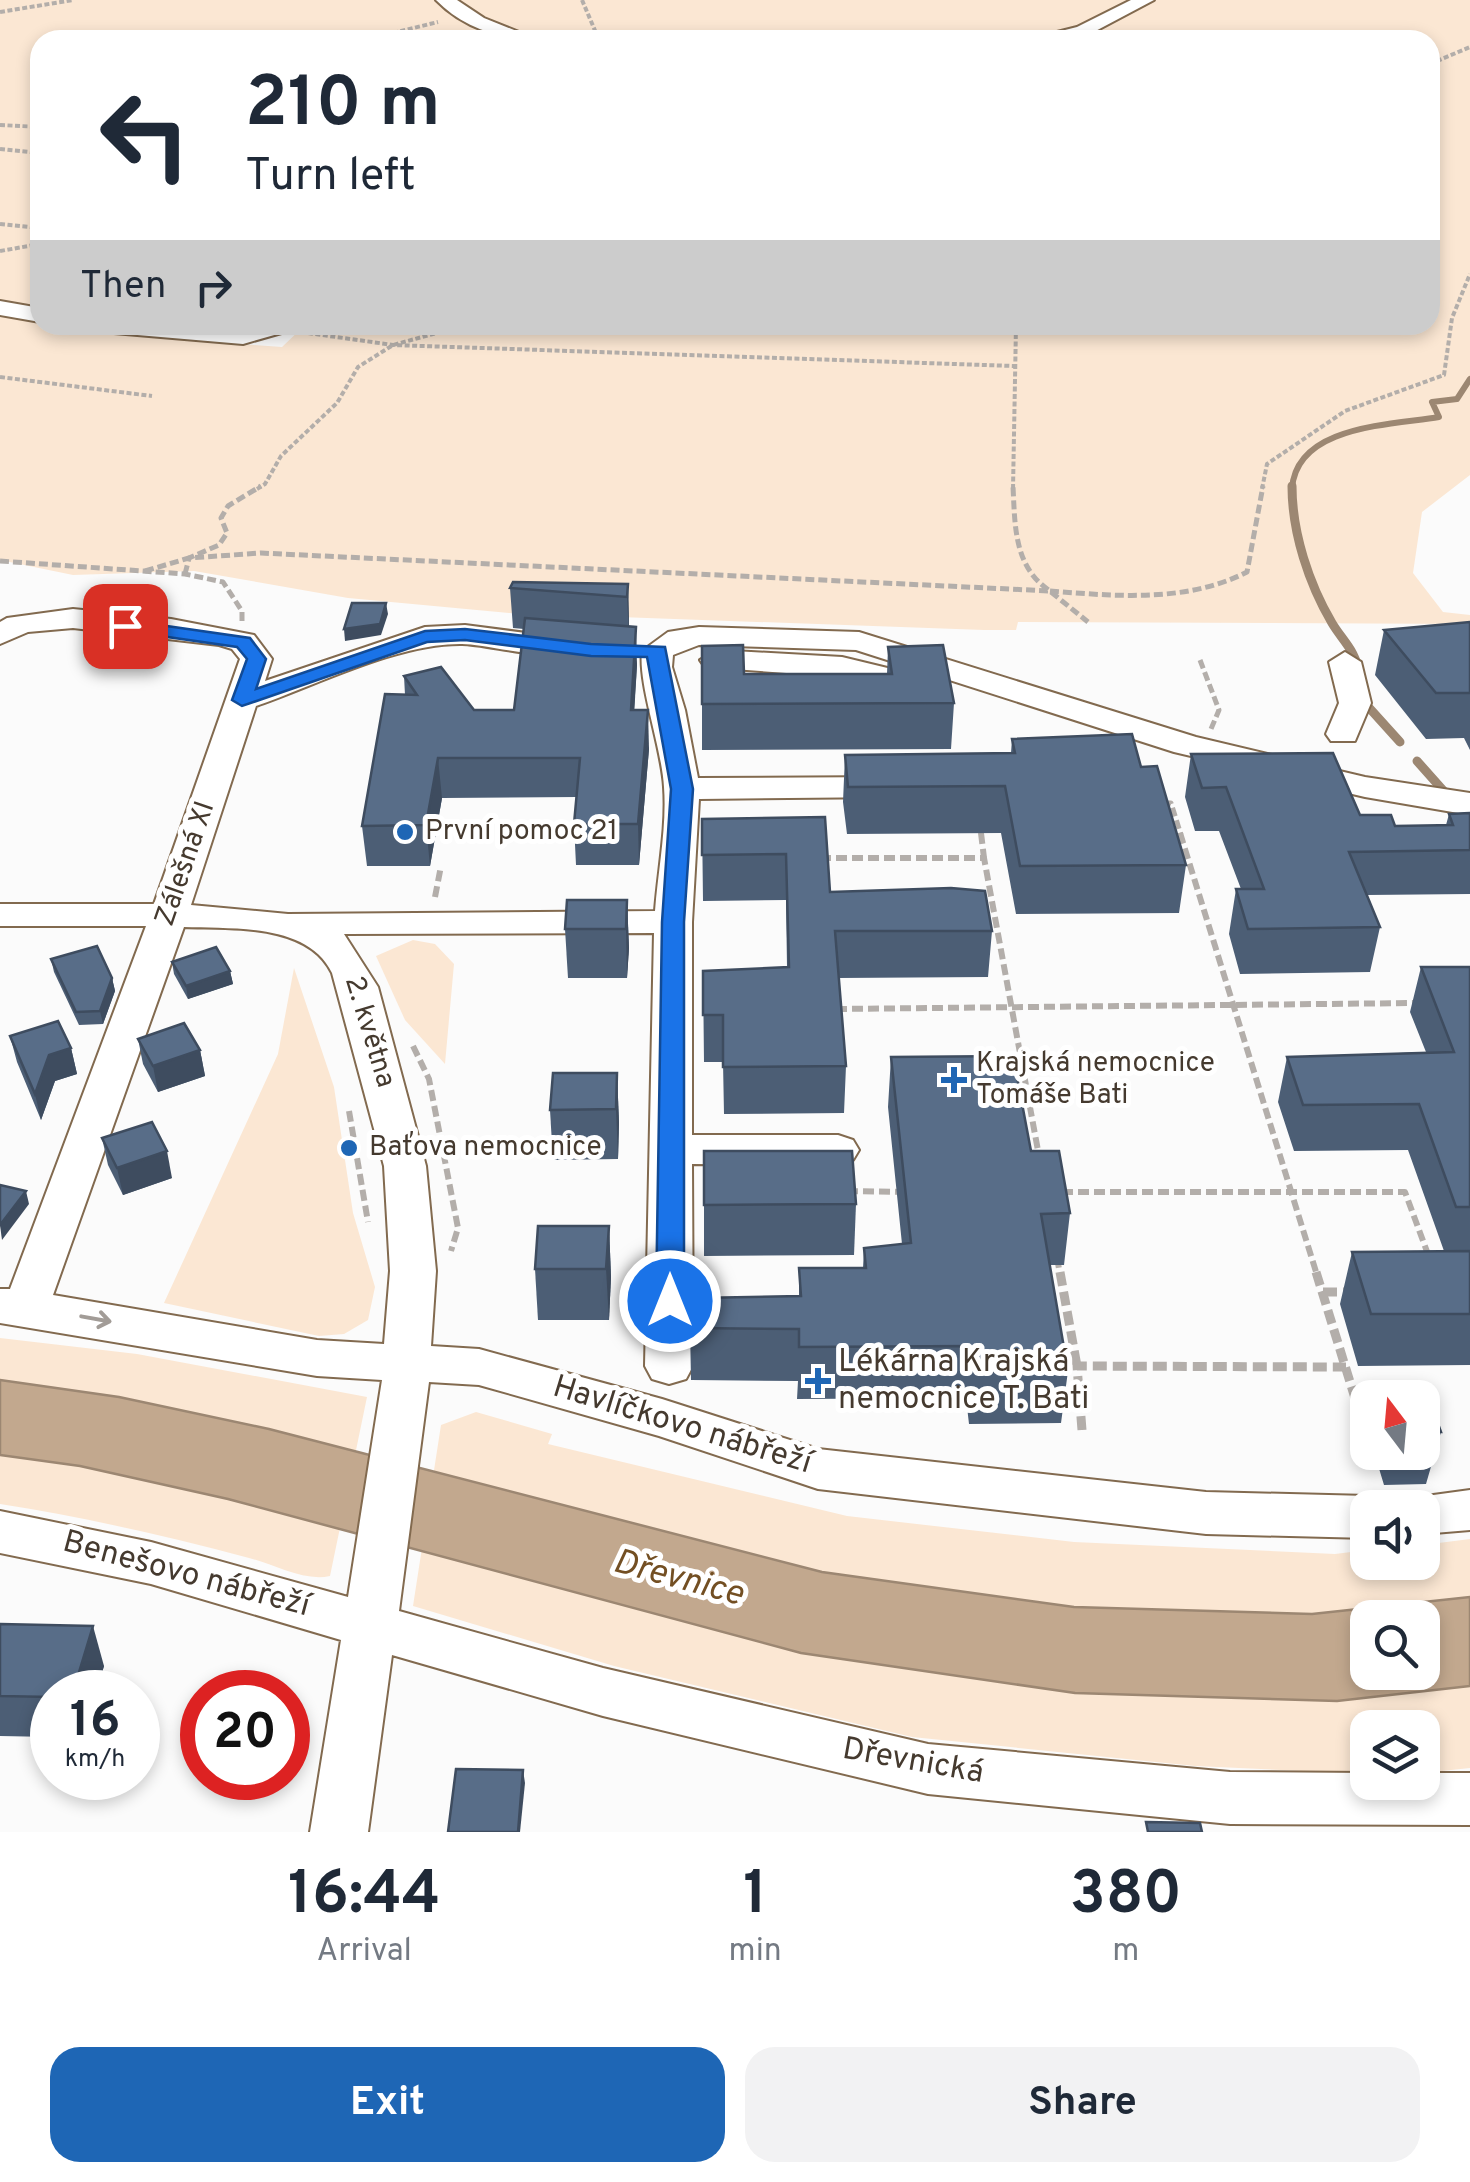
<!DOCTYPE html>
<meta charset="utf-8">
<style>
body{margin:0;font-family:Overpass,sans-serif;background:#f2f2f3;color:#1f2937;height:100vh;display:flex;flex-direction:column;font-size:38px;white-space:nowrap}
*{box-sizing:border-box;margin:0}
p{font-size:32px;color:#747a83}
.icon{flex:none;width:55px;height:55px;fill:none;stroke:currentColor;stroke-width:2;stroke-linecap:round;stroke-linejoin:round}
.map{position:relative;height:1832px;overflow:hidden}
.side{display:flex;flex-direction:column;background:#fff;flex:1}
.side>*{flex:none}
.top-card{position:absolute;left:30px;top:30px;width:1410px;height:305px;border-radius:30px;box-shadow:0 5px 15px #0003;background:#fff;color:#1f2937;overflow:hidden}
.needle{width:65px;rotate:344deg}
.tools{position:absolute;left:1350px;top:1380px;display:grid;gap:20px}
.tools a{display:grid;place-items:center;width:90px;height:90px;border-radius:20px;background:#fff;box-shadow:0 5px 15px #0003;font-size:50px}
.speed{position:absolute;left:30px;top:1670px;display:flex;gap:20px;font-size:50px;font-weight:700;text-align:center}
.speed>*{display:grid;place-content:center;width:130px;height:130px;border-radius:50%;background:#fff;box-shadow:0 5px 15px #0003;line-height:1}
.speed small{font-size:25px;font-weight:400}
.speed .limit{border:15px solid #d22;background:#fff;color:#111}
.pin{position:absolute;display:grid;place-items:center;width:85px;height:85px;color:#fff;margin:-42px;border-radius:20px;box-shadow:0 5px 15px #0006}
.me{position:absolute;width:110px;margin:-55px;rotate:0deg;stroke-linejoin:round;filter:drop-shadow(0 0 8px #0008)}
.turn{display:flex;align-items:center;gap:35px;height:210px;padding:0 50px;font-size:45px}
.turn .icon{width:130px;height:130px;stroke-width:2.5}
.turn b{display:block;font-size:70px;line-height:85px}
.then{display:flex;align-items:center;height:95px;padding:0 50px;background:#0003;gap:20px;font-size:38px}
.eta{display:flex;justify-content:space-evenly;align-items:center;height:170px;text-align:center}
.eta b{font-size:60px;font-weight:700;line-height:70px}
.primary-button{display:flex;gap:20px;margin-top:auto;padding:20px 50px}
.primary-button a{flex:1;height:115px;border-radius:30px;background:#1e66b5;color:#fff;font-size:40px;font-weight:700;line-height:115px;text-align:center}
.primary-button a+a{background:#f2f2f3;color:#1f2937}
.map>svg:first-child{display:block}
.green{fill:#fbe7d3;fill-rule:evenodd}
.water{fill:#c2a88e;stroke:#9c8772;stroke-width:2.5;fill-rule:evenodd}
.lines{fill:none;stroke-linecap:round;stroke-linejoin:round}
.stream-far1{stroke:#9c8772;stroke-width:6}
.stream{stroke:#9c8772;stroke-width:9}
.minor-casing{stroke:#826a4f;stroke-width:4}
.path-far3{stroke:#b3aeaa;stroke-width:4;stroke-dasharray:5 2.5;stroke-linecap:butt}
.path-far2{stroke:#b3aeaa;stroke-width:5;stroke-dasharray:9 4;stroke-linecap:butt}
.path-far1{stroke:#b3aeaa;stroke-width:6;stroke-dasharray:11 5;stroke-linecap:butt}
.path{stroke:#b3aeaa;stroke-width:9;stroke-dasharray:14 6;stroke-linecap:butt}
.minor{fill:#fff;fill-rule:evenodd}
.wall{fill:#4c5e75}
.shaded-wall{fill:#3e4c5f}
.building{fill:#586d88;stroke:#3e4c5f;stroke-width:2.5}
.oneway{stroke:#a29c97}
.route{fill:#1a73e8;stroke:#114b97;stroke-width:2.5}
.poi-dot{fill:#1e66b5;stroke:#fff;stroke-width:4}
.labels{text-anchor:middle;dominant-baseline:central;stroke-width:10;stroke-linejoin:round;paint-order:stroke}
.poi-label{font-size:28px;fill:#453a2f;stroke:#fff;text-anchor:start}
.street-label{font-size:28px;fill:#453a2f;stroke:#fff}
.near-poi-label{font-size:32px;fill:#453a2f;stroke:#fff;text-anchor:start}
.near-street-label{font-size:32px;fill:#453a2f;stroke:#fff}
.near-water-label{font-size:35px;font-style:italic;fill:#734f23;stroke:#fff}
</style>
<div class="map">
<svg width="1470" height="1832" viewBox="0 0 1470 1832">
<rect width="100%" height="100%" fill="#fbfbfb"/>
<g class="green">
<path d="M0,0H1470V475L1422,512L1413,573L1443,612L1470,615V624L1018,622L1016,630H984L509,613L348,598L194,571L73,575L0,560V313L40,319V325C121,325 201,343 282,347L305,325H1430V40H40V310L0,303Z"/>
<polygon points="413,940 435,944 454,964 445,1064 405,1020 376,956"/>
<polygon points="294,968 334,1087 353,1213 375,1287 368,1320 344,1334 319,1336 164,1303 278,1054"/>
<path d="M0,1338L137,1354L367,1397L330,1576C304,1582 274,1564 249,1558C167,1536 83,1517 0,1504Z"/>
<path d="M476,1412L552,1434L548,1444L847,1516L1074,1542L1335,1554L1367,1550L1368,1562H1422L1423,1545L1470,1539V1768L1423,1773L1422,1728H1368L1367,1774L1195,1766L912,1737L614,1666L413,1606L441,1425ZM1368,1618H1422V1672H1368Z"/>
</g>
<path class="water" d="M0,1380L119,1397L269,1429L822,1572L1074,1607L1312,1614L1470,1597V1686L1337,1701L1075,1693L801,1653L228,1499L80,1466L0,1455ZM1368,1618H1422V1672H1368Z"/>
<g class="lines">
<path class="stream-far1" d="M1292,489C1296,425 1392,425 1439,417L1432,402L1457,399L1470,379"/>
<g class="stream">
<path d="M1292,486C1292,533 1309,584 1332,623C1342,640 1357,652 1358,672"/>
<polyline points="1363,701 1400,742"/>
<polyline points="1417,761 1449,797"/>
</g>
<defs>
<g id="minor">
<path d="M436,0H457L484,18L539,40C502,40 463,28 436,0Z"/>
<polygon points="1131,0 1154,0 1088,35 1025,40 1077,27"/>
<polygon points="0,301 40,308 40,322 0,315"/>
<polygon points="90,325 242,329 295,325 292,330 243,344 102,332"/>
<path d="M73,609L171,619L254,635L272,659L265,681L425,627L465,625L572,639L588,648C574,668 488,644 462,644C398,643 317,685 256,706L191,905L288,914L655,911C658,871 667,827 664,787C662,748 638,685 642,651L668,632L699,627L859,632L1196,737L1365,777L1470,793V815L1365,797L1174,752L856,650L699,645L673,655L672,667L685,710L698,778L894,777L906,780L911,787L906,794L894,797L699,799L692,922V1135H838L853,1140L859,1150L853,1160L838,1165L692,1164L693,1366L686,1379L669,1384L652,1379L645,1366L654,933L344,934L378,987L426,1166L436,1271L431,1346L479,1349L662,1399L818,1449L1206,1492L1368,1496L1388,1508H1368V1538L1206,1534L818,1489L659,1436L479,1385L429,1382L399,1611L603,1668L928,1744L1230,1772L1368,1773V1782H1422V1773H1470V1825L1230,1824L928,1794L603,1716L392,1655L368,1832H310L341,1640L151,1584L0,1553V1511L151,1542L348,1597L382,1380L317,1376L0,1323V1289H10L146,926H0V904H154L240,659L232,649L219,645L73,628L28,632L0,644V622L7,618ZM184,927C232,929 308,923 332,973L384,1166L390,1271L384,1344L317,1340L53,1295Z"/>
<polygon points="716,650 842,657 904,672 909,679 893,689 842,677 705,667 700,660"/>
<polygon points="1345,652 1361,662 1371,703 1355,741 1331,741 1326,734 1339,703 1329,662"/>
<polygon points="1470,1490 1470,1530 1422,1534 1422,1508 1400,1508 1404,1499"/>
</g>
</defs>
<use href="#minor" class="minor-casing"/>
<g class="path-far3">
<polyline points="582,0 599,40"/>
<polyline points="0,12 73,0"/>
<polyline points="364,40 438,22"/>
<polyline points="1430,64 1470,47"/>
<polyline points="0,125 40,127"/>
<polyline points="0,149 40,153"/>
<polyline points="0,224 40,228"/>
<polyline points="0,251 40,244"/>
<polyline points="308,333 393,345 1014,366"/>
<polyline points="0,377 152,396"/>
<polyline points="257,489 265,484 281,456 337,403 358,367 393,345 466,325"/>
<polyline points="1013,489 1016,325"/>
<polyline points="1262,489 1267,464 1345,411 1444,375 1452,318 1470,274"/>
</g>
<g class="path-far2">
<polyline points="0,561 185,574 223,582 242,611 242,621"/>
<path d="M145,571L189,558L261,553L1050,591C1014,567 1015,527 1013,486"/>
<polyline points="185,574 189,558 219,545 227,533 221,518 228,506 261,486"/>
<path d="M1050,591C1116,596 1186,603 1247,572L1263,486"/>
<polyline points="1051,592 1088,622"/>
<polyline points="1200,660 1219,710 1211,729"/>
<polyline points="1163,803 1171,803 1181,835"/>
<polyline points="980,825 981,835"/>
</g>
<g class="path-far1">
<polyline points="981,833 984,858"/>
<polyline points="1180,833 1317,1275"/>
<polyline points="820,858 984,858 1039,1156"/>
<polyline points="435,897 441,866"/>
<polyline points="836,1009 1419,1003"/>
<polyline points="413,1046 429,1079 458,1228 451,1251"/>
<polyline points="349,1111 368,1222"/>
<polyline points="847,1191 905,1192"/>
<polyline points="1062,1192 1405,1192 1429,1257"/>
<polyline points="1057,1257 1060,1275"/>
</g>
<g class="path">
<polyline points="1060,1272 1077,1366"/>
<polyline points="1316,1272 1363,1424"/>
<polyline points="1323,1292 1346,1292"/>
<polyline points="1082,1430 1077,1366 1346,1367"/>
</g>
<use href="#minor" class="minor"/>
</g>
<g class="wall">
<polygon points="628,584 629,626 637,665 634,710 649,749 639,865 576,865 574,824 577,797 442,798 430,866 367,866 362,826 405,695 404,676 474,710 514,710 524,629 513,628 510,588"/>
<polygon points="1470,622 1470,750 1464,738 1426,739 1375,675 1384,630"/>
<polygon points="702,646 744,674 887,674 888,647 954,703 951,749 702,750"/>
<polygon points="1012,739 1141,767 1186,865 1179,913 1016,914 1001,833 847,834 843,802 845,755 1011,753"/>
<polygon points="1191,754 1360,815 1395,826 1446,825 1449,814 1470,813 1470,894 1367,895 1380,927 1370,972 1240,974 1229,934 1236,889 1241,889 1219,831 1195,831 1185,797"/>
<polygon points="825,817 830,892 992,931 988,977 838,978 846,1066 844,1113 724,1114 723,1062 704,1062 703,971 787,967 786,900 703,901 702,819"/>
<polygon points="627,900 629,948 627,978 568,978 565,929"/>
<polygon points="51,959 112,978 115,991 103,1024 79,1025 54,972"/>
<polygon points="172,962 230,971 233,984 188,999 174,974"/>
<polygon points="1421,967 1470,967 1470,1365 1358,1366 1340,1304 1352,1252 1444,1251 1408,1150 1294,1151 1278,1102 1287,1057 1426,1052 1410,1012"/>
<polygon points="10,1036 71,1048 77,1074 55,1081 41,1120 17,1062"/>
<polygon points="138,1039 200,1050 205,1076 158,1092 143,1064"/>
<polygon points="891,1057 1031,1151 1070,1213 1064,1265 1050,1265 1068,1371 1061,1423 969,1424 966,1398 797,1399 798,1381 691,1380 690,1328 799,1296 799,1268 863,1268 864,1248 902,1244 888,1107"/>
<polygon points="617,1073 619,1123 618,1159 553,1160 550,1110"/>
<polygon points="102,1138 172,1178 123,1195 108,1165"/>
<polygon points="856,1204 854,1255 704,1256 704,1205"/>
<polygon points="609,1226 611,1277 609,1320 538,1320 535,1269"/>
<polygon points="1424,1385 1441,1432 1426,1484 1384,1485 1374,1452 1422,1452 1422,1398 1379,1398 1382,1386"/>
<polygon points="0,1624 104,1666 96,1692 52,1692 52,1737 0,1736"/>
</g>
<g class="shaded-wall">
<polygon points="628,584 629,624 629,637 627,597"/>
<polygon points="386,603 388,614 381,635 345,641 344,629"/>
<polygon points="636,627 637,665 632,749 631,710"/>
<polygon points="648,710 649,749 639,865 638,824"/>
<polygon points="438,758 442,798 430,866 426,825"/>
<polygon points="627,900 629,948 627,978 626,929"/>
<polygon points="230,971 233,984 188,999 186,986"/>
<polygon points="112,978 115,991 103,1024 100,1011"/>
<polygon points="71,1048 77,1074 55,1081 41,1120 35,1094 49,1055"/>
<polygon points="200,1050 205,1076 158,1092 153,1066"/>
<polygon points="617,1073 619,1123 618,1159 616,1109"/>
<polygon points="167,1151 172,1178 123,1195 117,1168"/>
<polygon points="26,1191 29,1204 2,1240 0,1225"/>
<polygon points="609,1226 611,1277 609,1320 606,1269"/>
<polygon points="93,1626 104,1666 96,1692 73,1692"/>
<polygon points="523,1770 525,1783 520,1832 518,1832"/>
</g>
<g class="building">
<polygon points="513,582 628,584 627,597 510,588"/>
<polygon points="352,603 386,603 380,624 344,629"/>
<polygon points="525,618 636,627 631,710 648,710 638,824 574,824 580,758 438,758 426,825 362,826 385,694 417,695 404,676 441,667 474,710 514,710"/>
<polygon points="1470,622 1470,693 1436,693 1384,630"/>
<polygon points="743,645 744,674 892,674 888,647 943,645 954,703 702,704 702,646"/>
<polygon points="1132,734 1141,767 1157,766 1186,865 1020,866 1005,786 848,787 845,755 1015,753 1012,739"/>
<polygon points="1333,753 1360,815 1391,815 1395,826 1453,825 1449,814 1470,813 1470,850 1349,852 1380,927 1248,929 1236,889 1264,889 1226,787 1202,788 1191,754"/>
<polygon points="825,817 830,892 951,888 985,891 992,931 835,931 846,1066 723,1067 723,1015 703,1015 703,971 789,967 786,854 702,855 702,819"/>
<polygon points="567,900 627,900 626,929 565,929"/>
<polygon points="97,946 112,978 100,1011 76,1012 51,959"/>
<polygon points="216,947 230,971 186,986 172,962"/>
<polygon points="1421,967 1470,967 1470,1207 1456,1207 1419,1104 1303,1105 1287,1057 1454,1052"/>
<polygon points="58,1021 71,1048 49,1055 35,1094 10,1036"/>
<polygon points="184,1023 200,1050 153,1066 138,1039"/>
<polygon points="1013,1056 1031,1151 1059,1151 1070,1213 1041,1214 1068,1371 974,1372 970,1346 799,1347 799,1329 690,1328 696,1298 801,1296 799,1268 866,1268 864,1248 911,1243 891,1057"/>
<polygon points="553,1073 617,1073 616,1109 550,1110"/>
<polygon points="152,1122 167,1151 117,1168 102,1138"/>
<polygon points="704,1151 852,1151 856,1204 704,1205"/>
<polygon points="0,1185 26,1191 0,1225"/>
<polygon points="538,1226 609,1226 606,1269 535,1269"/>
<polygon points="1470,1251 1470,1314 1371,1314 1352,1252"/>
<polygon points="1424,1385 1441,1432 1422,1432 1422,1398 1386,1398 1382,1386"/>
<polygon points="0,1624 93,1626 73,1692 52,1692 52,1697 0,1696"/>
<polygon points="456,1769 523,1770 518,1832 448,1832"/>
<polygon points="1146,1822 1200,1823 1202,1832 1148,1832"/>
</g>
<defs><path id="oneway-shaft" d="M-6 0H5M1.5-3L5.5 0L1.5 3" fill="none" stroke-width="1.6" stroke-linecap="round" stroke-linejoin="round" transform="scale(2.5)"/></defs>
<use class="oneway" href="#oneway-shaft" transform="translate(96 1319) rotate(10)"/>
<polygon class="route" points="125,620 250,638 266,659 256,689 425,631 465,629 591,644 665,647 693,789 684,922 684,1301 680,1309 660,1309 656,1301 662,922 671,789 647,657 591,656 465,640 427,642 242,706 232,700 247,659 237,647 119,630 116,626"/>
<g class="poi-dot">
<circle cx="405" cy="832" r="10"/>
<path d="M949 1065h10v10h10v10h-10v10h-10v-10h-10v-10h10z"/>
<circle cx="349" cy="1148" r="10"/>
<path d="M813 1366h10v10h10v10h-10v10h-10v-10h-10v-10h10z"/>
</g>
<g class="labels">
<g class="poi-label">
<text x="425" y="832">První pomoc 21</text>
<text x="976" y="1064">Krajská nemocnice<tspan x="976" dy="32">Tomáše Bati</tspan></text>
<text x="369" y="1148">Baťova nemocnice</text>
</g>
<g class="street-label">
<text transform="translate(186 864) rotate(-71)">Zálešná XI</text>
<text transform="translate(369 1032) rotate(73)">2. května</text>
</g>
<g class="near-poi-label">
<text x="838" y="1363">Lékárna Krajská<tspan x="838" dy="37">nemocnice T. Bati</tspan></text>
</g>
<g class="near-street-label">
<text transform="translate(682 1426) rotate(17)">Havlíčkovo nábřeží</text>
<text transform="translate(186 1575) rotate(15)">Benešovo nábřeží</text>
<text transform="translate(913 1762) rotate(10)">Dřevnická</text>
</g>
<g class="near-water-label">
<text transform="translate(678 1579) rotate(15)">Dřevnice</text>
</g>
</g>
</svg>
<div class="tools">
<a><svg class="needle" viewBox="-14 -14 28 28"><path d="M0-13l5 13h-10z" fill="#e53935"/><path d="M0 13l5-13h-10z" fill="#747a83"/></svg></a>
<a><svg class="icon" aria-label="sound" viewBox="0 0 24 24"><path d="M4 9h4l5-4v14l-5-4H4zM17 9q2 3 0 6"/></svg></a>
<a><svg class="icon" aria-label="search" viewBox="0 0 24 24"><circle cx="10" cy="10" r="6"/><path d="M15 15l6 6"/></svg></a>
<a><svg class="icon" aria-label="layers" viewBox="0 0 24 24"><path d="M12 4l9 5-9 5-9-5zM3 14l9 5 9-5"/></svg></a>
</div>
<div class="speed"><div>16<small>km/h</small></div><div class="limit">20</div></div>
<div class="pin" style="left:125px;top:626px;background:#d93025"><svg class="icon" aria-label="arrive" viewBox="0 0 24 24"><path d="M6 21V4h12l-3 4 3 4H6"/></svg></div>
<svg class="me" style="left:670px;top:1301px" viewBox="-20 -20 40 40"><circle r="17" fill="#1a73e8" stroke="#fff" stroke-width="3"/><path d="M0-11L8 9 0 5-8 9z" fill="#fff"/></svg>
<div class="top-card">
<div class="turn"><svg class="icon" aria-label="left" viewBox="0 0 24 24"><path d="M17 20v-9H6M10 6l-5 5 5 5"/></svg><div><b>210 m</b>Turn left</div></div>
<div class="then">Then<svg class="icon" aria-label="right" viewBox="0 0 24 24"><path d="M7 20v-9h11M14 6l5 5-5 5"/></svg></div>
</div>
</div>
<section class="side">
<div class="eta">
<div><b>16:44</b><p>Arrival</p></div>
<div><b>1</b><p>min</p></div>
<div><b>380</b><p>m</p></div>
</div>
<div class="primary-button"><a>Exit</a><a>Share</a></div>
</section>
